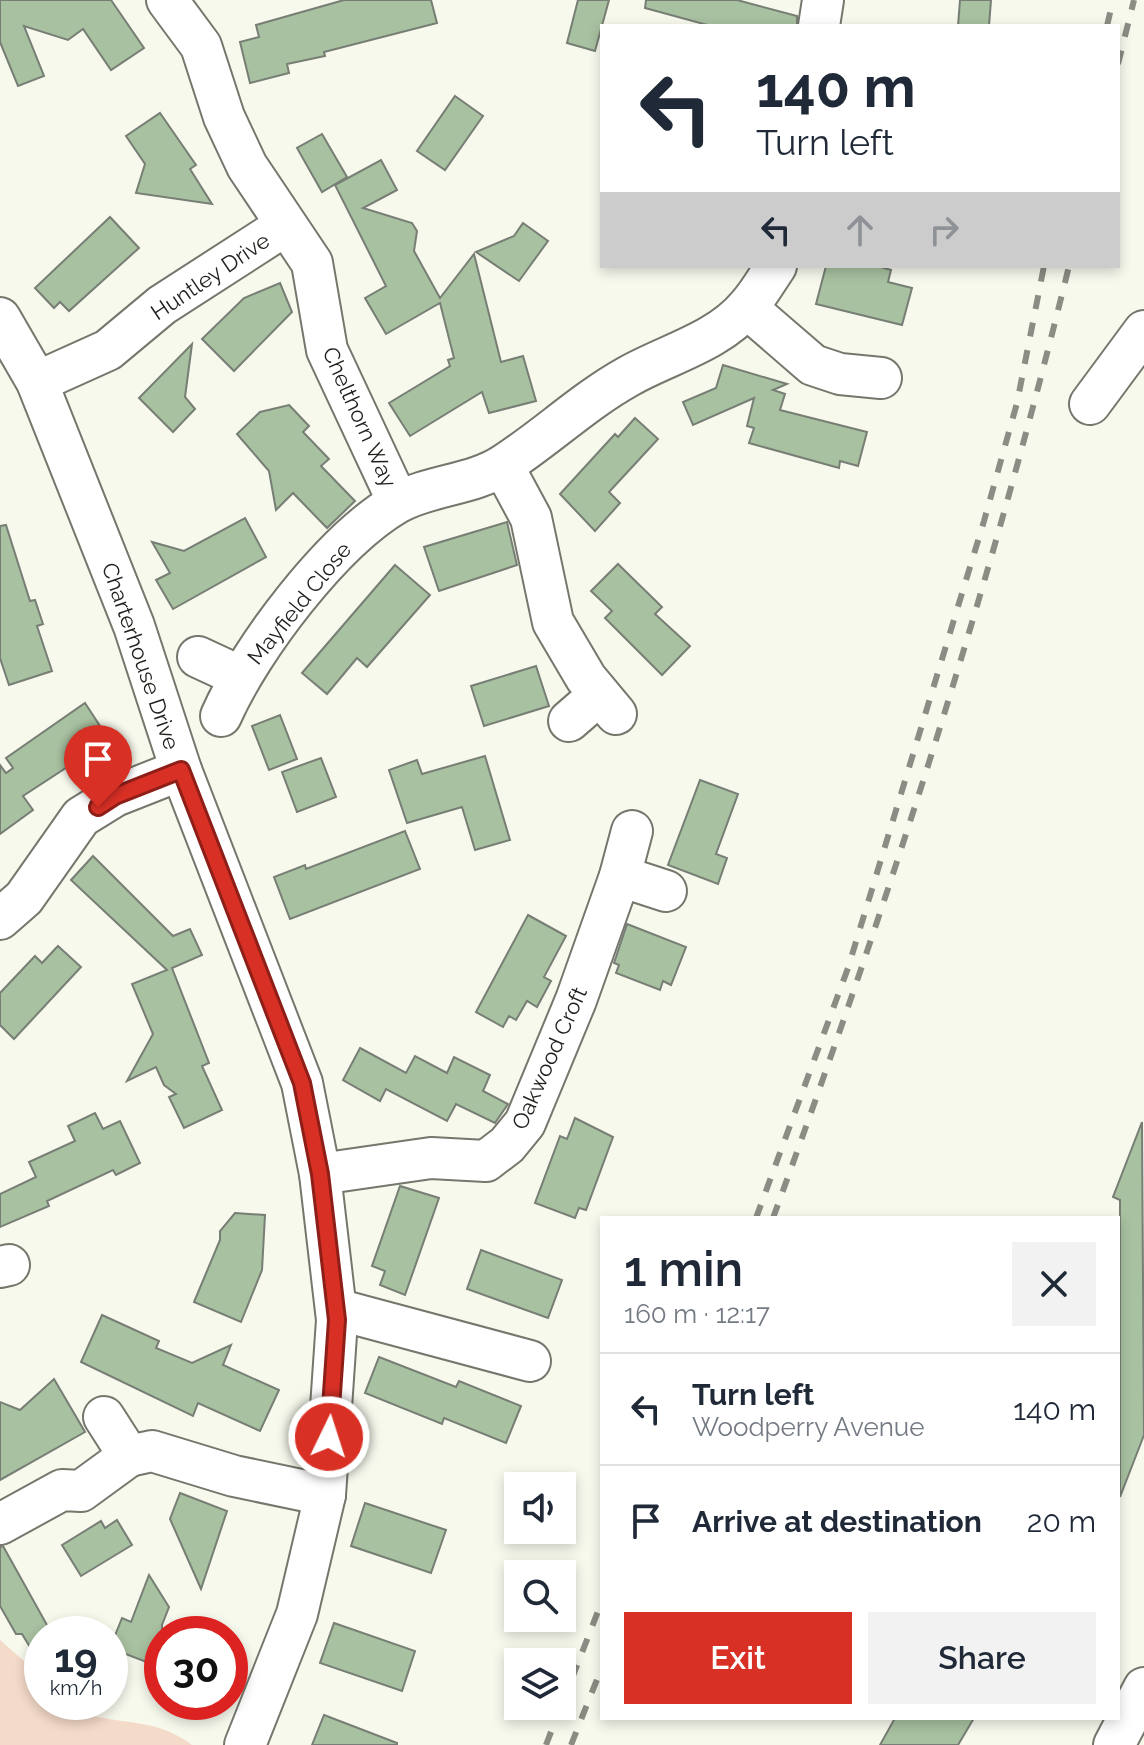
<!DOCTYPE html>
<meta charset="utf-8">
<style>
body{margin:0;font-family:Raleway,sans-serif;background:#f2f2f3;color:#1f2937;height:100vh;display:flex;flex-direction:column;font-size:30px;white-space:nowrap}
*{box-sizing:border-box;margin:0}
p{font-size:26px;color:#747a83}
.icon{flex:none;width:44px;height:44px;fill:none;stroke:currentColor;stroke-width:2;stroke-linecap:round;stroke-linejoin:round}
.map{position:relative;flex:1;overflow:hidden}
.sheet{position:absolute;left:600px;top:1216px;width:520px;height:504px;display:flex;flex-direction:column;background:#fff;border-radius:0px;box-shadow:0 4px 12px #0003}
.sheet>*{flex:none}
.hud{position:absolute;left:600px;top:24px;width:520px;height:244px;border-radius:0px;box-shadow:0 4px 12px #0003;background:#fff;color:#1f2937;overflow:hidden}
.controls{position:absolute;left:504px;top:1472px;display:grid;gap:16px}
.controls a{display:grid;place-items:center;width:72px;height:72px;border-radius:0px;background:#fff;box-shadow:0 4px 12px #0003;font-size:40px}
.speed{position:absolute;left:24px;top:1616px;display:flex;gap:16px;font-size:40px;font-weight:700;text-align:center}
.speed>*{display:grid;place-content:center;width:104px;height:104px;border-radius:50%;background:#fff;box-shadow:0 4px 12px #0003;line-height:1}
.speed small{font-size:20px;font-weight:400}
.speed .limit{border:12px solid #d22;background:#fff;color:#111}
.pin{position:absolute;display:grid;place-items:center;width:68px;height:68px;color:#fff;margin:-82px -34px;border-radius:50% 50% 50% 0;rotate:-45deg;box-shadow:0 0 8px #0007}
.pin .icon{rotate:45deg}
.me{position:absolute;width:88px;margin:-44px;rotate:4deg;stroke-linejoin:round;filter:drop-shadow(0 0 6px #0008)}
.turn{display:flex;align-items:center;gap:28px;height:168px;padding:0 24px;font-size:36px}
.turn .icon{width:104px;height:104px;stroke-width:2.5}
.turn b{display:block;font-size:56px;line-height:68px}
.lanes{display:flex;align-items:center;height:76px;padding:0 24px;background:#0003;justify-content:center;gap:40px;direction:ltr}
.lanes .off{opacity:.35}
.round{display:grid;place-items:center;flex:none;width:84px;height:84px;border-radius:0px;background:#f2f2f3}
.headline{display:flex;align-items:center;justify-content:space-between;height:136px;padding:0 24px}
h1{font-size:48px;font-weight:600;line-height:60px}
.button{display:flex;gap:16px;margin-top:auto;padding:16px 24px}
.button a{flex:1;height:92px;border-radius:0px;background:#d93025;color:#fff;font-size:32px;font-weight:600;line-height:92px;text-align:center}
.button a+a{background:#f2f2f3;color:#1f2937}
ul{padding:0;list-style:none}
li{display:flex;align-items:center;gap:24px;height:112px;padding:0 24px;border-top:2px solid #e0e1e3}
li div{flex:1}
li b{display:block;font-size:30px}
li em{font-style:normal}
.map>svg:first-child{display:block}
.green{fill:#f4dac8}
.building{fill:#a8c1a0;stroke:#777e75;stroke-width:2}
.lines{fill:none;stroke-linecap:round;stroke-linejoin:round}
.minor-casing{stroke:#75766c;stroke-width:44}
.minor{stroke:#fff;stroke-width:40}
.rail{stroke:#8b8c84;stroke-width:6;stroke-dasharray:14 14;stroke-linecap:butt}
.route-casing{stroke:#8d1f18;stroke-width:20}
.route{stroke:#d93025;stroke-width:14}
.labels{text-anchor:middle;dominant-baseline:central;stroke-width:6;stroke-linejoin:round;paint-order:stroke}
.street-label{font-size:22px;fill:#1f201c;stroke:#fff}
</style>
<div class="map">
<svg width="1144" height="1745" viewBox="0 0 1144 1745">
<rect width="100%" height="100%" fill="#f8f9ed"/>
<path class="green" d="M0,1640L42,1677V1702C62,1702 72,1710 90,1715C128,1725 158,1719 192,1745H0Z"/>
<g class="building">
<polygon points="0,0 111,0 144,48 111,70 83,29 68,40 24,26 44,76 18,86 0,42"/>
<polygon points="344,0 431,0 437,23 324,52 325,56 287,64 289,73 250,83 240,42 259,37 256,25"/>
<polygon points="578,0 609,0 595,51 567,43"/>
<polygon points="646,0 737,0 797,16 797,26 711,26 645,8"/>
<polygon points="960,0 991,0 989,26 958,26"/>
<polygon points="455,96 483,116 445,170 417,151"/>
<polygon points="160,113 196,165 190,169 212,204 136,193 145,164 126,136"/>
<polygon points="322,134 347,177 322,192 297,148"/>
<polygon points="381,160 397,190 363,208 412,223 417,231 414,251 440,298 474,254 501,362 523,356 536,401 489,413 482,392 410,436 389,403 450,366 448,360 454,358 440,303 386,334 365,298 386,286 335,185"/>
<polygon points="110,217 139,248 69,311 60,302 54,308 35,288"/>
<polygon points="523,223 548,241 519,281 476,252 514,236"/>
<polygon points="826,266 877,266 891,270 888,282 912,288 902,325 816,304"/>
<polygon points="280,283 292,312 234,371 202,339 244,298"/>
<polygon points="192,344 185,397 195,409 173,432 139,398"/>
<polygon points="723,365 787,384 773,390 785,394 780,410 867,432 858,466 840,461 839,468 749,443 754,428 747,426 754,398 693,425 683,402 716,388"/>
<polygon points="289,405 309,426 303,432 329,459 321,466 355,501 327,528 293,493 276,510 269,471 237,434 260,412"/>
<polygon points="635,418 658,439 609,492 620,503 595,531 560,494 615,434 618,437"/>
<polygon points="245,518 266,557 173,609 156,580 170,573 152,542 184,551"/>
<polygon points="507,522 517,565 439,591 424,547"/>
<polygon points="6,525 30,601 35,600 43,624 37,626 52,671 9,685 0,658 0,526"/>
<polygon points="618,564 662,607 655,614 690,646 662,675 605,618 612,611 591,591"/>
<polygon points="395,565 430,595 367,667 357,658 327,694 302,673"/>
<polygon points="536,666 549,706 484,726 471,686"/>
<polygon points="85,703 102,729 85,741 95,756 73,772 69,766 23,796 33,810 0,834 0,765 6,773 13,768 6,758"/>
<polygon points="280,715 297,759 269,770 252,726"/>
<polygon points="485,756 510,840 475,850 462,807 407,823 389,770 417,760 422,774"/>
<polygon points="321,758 336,797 297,812 282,772"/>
<polygon points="700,780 738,794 716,854 727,858 718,884 668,865"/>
<polygon points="405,831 420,869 290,919 274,877 305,865 306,869"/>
<polygon points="93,856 173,936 190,929 202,955 172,968 209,1063 202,1066 222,1110 184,1128 169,1097 176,1094 164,1085 156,1067 127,1081 153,1034 132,984 167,970 71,880"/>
<polygon points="528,915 566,936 544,977 551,981 537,1007 527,1001 516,1020 509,1016 503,1027 476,1012"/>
<polygon points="627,924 686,947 671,985 663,981 660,990 616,973 619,965 614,963"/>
<polygon points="58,946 81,967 14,1039 0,1025 0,993 35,956 42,963"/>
<polygon points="360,1048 406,1073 415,1056 447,1073 454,1057 490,1075 483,1091 508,1104 495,1123 456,1104 447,1121 386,1089 380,1101 343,1080"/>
<polygon points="95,1113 103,1129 120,1121 140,1163 116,1175 113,1170 47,1201 49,1206 0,1227 0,1194 36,1177 29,1162 75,1141 68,1126"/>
<polygon points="575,1118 613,1137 586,1210 579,1208 575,1218 535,1203 560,1136 567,1139"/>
<polygon points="1142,1122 1144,1435 1120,1497 1120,1200 1113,1197"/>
<polygon points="400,1186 439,1198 405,1295 380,1285 385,1271 372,1266"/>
<polygon points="235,1213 265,1215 262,1270 241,1322 194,1302 220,1240 220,1231"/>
<polygon points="481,1250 562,1280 548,1318 467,1289"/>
<polygon points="102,1315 159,1341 156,1348 192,1363 231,1345 223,1365 279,1390 260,1431 198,1403 193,1416 81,1362"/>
<polygon points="379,1357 456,1387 459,1381 521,1406 506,1443 444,1418 442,1424 365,1393"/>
<polygon points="54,1379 85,1432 0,1480 0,1402 20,1410"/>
<polygon points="180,1493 227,1511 201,1589 170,1519"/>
<polygon points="365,1503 446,1530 431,1573 351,1546"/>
<polygon points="117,1520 132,1545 81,1576 62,1545 101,1521 105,1528"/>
<polygon points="3,1546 52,1634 42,1634 42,1667 22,1634 16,1634 0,1606 0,1547"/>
<polygon points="149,1575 169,1607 162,1625 162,1668 110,1648 122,1618 131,1622"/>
<polygon points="334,1623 415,1651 402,1691 320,1663"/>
<polygon points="324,1715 397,1743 397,1745 312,1745"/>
<polygon points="895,1718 974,1718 958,1745 880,1745"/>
</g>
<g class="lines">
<defs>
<g id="minor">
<polyline points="167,0 201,46 224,117 247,166 312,263 327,350 398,502"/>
<polyline points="819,26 823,0"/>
<polyline points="747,308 813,365 840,374 881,378"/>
<polyline points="0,318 37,382 134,626 181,770 302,1083 320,1174 337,1320 325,1495 297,1614 245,1745"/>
<polyline points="37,382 108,350 162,305 286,225"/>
<polyline points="1090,404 1144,331"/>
<polyline points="503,466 531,518 553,622 586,678 616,714"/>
<polyline points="198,657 239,676"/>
<path d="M221,716C251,648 332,541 397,503C429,485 474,485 505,464C548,436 584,401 629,376C668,354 718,342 748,306C759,294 767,279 776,266"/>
<polyline points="569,721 599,695"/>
<polyline points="620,876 666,891"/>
<polyline points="0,919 24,898 81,817 115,796 181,770"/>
<polyline points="320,1174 431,1158 486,1161 507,1145 525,1123 576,1000 620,876 632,831"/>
<polyline points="0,1267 9,1265"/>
<polyline points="336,1309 530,1361"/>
<polyline points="104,1417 129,1456 152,1451 234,1476 325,1495"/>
<polyline points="0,1524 62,1490 81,1491 129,1456"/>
<polyline points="1114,1745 1144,1688"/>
</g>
</defs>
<use href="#minor" class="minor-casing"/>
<use href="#minor" class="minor"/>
<g class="rail">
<polyline points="1107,26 1113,0"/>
<polyline points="1118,64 1134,0"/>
<polyline points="756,1218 848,968 984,521 1017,403 1044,266"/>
<path d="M773,1218C887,906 990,589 1069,266"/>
<polyline points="562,1704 602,1601"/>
<polyline points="546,1745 561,1706"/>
<polyline points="571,1745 602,1667"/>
</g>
</g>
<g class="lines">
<defs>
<polyline id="route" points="98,807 115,796 181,770 302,1083 320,1174 337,1320 329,1437"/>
</defs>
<use href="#route" class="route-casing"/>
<use href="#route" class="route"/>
</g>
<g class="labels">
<g class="street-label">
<text transform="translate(210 276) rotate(-34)">Huntley Drive</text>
<text transform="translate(360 417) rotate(66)">Chelthorn Way</text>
<text transform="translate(299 603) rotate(-51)">Mayfield Close</text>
<text transform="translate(141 656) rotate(71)">Charterhouse Drive</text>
<text transform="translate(549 1058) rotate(-66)">Oakwood Croft</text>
</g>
</g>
</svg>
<div class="controls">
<a><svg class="icon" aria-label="sound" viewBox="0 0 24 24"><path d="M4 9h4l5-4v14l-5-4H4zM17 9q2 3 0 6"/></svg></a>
<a><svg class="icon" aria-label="search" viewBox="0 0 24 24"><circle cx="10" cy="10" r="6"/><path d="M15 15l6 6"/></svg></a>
<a><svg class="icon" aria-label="layers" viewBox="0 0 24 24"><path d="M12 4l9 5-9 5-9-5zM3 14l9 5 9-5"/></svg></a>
</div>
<div class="speed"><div>19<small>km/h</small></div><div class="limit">30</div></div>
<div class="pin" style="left:98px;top:807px;background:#d93025"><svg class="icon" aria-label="arrive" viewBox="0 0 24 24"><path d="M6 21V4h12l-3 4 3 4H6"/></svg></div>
<svg class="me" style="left:329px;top:1437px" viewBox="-20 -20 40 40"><circle r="17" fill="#d93025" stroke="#fff" stroke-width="3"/><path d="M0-11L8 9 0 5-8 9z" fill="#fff"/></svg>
<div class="hud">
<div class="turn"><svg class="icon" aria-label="left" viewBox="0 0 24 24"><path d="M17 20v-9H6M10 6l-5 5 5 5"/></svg><div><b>140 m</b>Turn left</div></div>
<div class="lanes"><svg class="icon" aria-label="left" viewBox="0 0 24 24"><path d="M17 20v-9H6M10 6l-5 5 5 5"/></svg><svg class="icon off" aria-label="ahead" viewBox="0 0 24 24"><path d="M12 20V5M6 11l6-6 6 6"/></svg><svg class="icon off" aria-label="right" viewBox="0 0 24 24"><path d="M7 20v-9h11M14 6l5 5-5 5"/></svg></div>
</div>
<section class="sheet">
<div class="headline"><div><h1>1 min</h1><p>160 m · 12:17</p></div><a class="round"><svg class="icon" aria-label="close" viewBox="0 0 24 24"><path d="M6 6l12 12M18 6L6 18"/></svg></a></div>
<ul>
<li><svg class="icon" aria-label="left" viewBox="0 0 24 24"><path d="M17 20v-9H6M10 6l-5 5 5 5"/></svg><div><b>Turn left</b><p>Woodperry Avenue</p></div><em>140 m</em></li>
<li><svg class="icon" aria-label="arrive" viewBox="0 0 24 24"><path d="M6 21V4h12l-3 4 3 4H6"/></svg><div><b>Arrive at destination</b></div><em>20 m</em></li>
</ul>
<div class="button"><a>Exit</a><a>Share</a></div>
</section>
</div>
